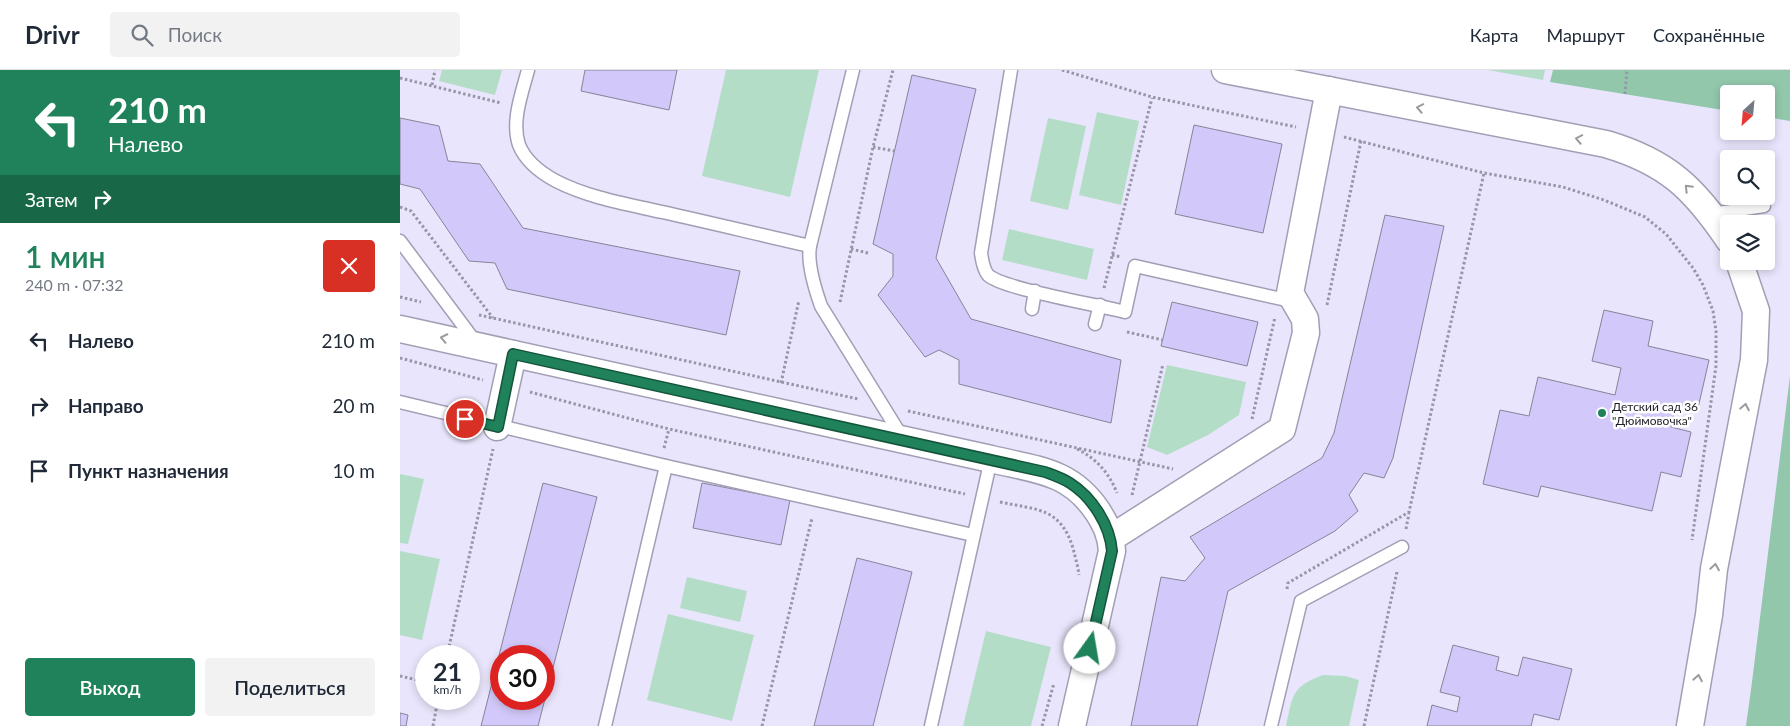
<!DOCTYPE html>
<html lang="ru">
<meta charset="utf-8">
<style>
body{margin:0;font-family:Lato,sans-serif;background:#f2f2f3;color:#1f2937;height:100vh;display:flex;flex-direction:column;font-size:19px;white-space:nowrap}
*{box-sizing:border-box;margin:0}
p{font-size:16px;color:#747a83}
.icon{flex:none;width:28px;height:28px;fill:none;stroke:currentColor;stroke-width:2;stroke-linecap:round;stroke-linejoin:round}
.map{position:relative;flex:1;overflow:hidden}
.sheet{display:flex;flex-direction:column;background:#fff;width:400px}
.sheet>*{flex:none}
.guide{background:#1f825b;color:#fff;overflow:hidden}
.needle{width:32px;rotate:206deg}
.fabs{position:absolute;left:1320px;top:15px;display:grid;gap:10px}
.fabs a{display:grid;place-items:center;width:55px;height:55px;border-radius:5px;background:#fff;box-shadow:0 2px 8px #0003;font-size:25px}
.speed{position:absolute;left:15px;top:575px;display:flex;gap:10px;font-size:25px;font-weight:700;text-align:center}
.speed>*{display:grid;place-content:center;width:65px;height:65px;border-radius:50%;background:#fff;box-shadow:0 2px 8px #0003;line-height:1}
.speed small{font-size:12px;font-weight:400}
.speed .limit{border:8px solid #d22;background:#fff;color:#111}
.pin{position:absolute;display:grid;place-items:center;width:42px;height:42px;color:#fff;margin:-21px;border:2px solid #fff;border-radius:50%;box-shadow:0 1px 5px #0007}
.me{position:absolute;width:55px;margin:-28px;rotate:13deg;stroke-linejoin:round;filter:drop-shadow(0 0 4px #0008)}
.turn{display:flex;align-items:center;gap:18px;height:105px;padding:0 25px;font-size:22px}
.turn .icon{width:65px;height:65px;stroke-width:2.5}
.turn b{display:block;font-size:35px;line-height:42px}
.then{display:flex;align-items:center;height:48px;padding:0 25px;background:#0003;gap:10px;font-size:19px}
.round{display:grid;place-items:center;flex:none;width:52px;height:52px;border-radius:5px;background:#f2f2f3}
.overview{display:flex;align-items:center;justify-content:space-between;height:85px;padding:0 25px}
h1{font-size:30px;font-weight:600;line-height:38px;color:#1f825b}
.primary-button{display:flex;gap:10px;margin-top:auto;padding:10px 25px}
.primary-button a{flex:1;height:58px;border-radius:5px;background:#1f825b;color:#fff;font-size:20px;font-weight:600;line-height:58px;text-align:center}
.primary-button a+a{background:#f2f2f3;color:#1f2937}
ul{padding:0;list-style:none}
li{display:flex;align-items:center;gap:15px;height:65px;padding:0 25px}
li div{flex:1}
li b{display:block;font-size:19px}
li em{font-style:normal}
header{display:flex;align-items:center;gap:30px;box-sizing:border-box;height:70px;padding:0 25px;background:#fff;border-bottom:1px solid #e0e1e3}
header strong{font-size:24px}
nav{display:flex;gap:28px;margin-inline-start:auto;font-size:18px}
.search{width:350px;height:45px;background:#f2f2f3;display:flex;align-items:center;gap:12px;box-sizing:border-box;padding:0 18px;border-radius:5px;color:#747a83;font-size:19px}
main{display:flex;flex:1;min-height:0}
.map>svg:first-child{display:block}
.green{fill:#b4ddc7}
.forest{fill:#92c7ac}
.building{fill:#d2c9fa;stroke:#878398;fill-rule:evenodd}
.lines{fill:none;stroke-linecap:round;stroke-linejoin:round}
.lane-casing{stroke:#a29eb4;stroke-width:15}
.street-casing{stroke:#a29eb4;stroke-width:29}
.path{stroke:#9895a6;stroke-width:3;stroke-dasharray:2.5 2.5;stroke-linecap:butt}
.lane{stroke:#fff;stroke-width:12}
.street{stroke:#fff;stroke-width:26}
.oneway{stroke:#9b9a9d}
.route-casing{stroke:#14543b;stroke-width:12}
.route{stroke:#1f825b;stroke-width:9}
.poi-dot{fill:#1f825b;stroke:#fff;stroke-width:2}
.labels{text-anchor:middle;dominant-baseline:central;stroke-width:5;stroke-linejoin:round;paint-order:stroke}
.poi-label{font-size:12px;fill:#201e26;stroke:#fff;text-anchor:start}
</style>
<header>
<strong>Drivr</strong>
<div class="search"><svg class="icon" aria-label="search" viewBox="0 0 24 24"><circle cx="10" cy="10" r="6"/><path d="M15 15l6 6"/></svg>Поиск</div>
<nav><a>Карта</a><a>Маршрут</a><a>Сохранённые</a></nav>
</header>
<main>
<section class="sheet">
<div class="guide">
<div class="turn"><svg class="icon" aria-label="left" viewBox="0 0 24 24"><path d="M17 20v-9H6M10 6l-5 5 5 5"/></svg><div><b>210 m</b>Налево</div></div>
<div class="then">Затем<svg class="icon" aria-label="right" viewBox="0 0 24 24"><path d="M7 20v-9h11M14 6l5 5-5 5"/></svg></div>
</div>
<div class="overview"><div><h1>1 мин</h1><p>240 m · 07:32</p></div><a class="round" style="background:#d93025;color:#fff"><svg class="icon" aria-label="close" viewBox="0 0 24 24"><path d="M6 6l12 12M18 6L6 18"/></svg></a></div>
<ul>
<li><svg class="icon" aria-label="left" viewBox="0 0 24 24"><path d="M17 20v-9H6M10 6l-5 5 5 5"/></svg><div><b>Налево</b></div><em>210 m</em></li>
<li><svg class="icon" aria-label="right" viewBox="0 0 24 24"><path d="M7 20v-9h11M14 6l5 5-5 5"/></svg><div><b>Направо</b></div><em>20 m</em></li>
<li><svg class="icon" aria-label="arrive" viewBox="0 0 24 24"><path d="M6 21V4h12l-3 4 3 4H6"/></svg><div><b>Пункт назначения</b></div><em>10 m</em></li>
</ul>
<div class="primary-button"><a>Выход</a><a>Поделиться</a></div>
</section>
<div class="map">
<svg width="1390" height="656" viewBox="0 0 1390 656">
<rect width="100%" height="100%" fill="#e9e5fc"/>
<g class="green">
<polygon points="42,0 102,0 95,25 39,11"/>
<polygon points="326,0 419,0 390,127 302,106"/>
<polygon points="1088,0 1145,0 1143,10"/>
<polygon points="697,42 739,51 721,135 679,125"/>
<polygon points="648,48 686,56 668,140 630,131"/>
<polygon points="609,159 694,179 687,210 602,190"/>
<polygon points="767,295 846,312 839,345 808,365 767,385 747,377"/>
<polygon points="0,404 24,409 8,474 0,473"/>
<polygon points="0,481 40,489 22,570 0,565"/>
<polygon points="287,507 347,521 340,552 280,538"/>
<polygon points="268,544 354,565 332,651 247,630"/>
<polygon points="586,561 651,577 631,656 563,656"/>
<path d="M923,605L945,606L959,610L949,656H886C893,625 891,617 923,605Z"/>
</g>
<g class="forest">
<polygon points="1153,0 1390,0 1390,51 1366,47 1366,24 1329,24 1329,41 1150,12"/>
<polygon points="1390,306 1390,656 1346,656 1352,612"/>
</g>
<g class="building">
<polygon points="185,0 277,0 269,40 181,21"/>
<polygon points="512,5 576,19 536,188 571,249 721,290 711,353 559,314 559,290 539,280 525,287 478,225 493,206 493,184 473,174"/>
<polygon points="0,48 39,56 48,91 80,94 123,158 340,201 326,265 107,219 95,193 69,191 20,119 0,114"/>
<polygon points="794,55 882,74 863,163 775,144"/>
<polygon points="985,145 1044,156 993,388 984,408 964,403 949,425 958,441 935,461 828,521 797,656 731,656 761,507 785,511 805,488 790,467 922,388 934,363"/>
<polygon points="772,232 858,252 847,296 761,276"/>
<polygon points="1204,240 1253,251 1248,276 1309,290 1298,338 1276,334 1271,357 1291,362 1281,407 1261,402 1252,441 1141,416 1138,427 1083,414 1100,340 1129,346 1138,307 1215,325 1221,298 1192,291"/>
<path d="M143,413L197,427L138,656H81ZM101,586H144V629H101Z"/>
<polygon points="302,413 390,430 381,475 293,458"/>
<polygon points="457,488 512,502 473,656 414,656"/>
<polygon points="1053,575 1099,587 1096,600 1118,606 1123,587 1172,599 1159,650 1134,644 1131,656 1027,656 1032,635 1057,642 1060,627 1040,622"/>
<polygon points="0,643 8,645 6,656 0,656"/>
</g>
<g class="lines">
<defs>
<g id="lane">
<path d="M128,0C122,23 111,51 119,75C126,92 141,103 156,111C189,128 227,134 262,142C312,153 361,165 410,176L453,0"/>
<path d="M611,0L581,183C582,190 583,199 588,205C603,219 699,235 725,242L735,196L895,232"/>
<polyline points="1312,144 1364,136"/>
<polyline points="0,171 77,274"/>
<path d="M410,176C407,193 415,219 421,236L502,367"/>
<polyline points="632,239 635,221"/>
<polyline points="695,254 700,235"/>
<polyline points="0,332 266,396 573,465"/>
<polyline points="205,656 266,396"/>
<polyline points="531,656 591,389"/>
<polyline points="871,656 901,531 1002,477"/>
</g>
<g id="street">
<path d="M825,0L1206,74C1267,92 1294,118 1329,170"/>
<path d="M0,259L591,389C636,400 670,400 698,442C706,455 711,465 712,481L672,656"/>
<polyline points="97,357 113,284"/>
<polyline points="711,468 882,359 906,263 905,249 890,223 929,20"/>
<polyline points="1290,656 1309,545 1314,499 1354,290 1356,241 1339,191"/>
</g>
</defs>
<use href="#lane" class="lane-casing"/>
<use href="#street" class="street-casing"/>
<g class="path">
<polyline points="662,0 752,27 896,57"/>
<polyline points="0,8 101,33"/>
<polyline points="32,15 35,0"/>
<polyline points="1225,24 1227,0"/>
<polyline points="944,67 1084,103 1163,117 1204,130 1245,147 1266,164 1293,198 1303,215 1313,241 1316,261 1316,296 1292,470"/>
<polyline points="473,77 494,81"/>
<polyline points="0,137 11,141 93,248"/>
<polyline points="451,179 468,183"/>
<polyline points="712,185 721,187"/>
<polyline points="704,218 752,28"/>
<polyline points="0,227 21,232"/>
<polyline points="440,232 473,77 493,0"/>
<polyline points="927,235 961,71"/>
<polyline points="79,245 458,329"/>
<polyline points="727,262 763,270"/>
<polyline points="0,288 83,310"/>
<polyline points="381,313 399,230"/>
<polyline points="130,322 269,359 565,424"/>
<polyline points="508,341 773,399"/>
<polyline points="852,349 875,247"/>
<polyline points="264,378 269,359"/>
<path d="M677,379C697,389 709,403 717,423"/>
<polyline points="732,425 763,294"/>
<path d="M600,432C637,440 660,437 673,478C675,487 678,496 679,505"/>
<polyline points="1006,459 1009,443"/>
<polyline points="887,519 888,513 1009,442 1084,103"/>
<polyline points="47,586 93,379"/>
<polyline points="0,606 26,612"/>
<polyline points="33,656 38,629"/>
<polyline points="362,656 412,448"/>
<polyline points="642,656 654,613"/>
<polyline points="964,656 997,502"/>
</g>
<use href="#lane" class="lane"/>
<use href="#street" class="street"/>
</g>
<defs><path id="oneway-chevron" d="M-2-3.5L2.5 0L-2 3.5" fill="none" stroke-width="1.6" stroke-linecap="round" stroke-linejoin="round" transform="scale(1.25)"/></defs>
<g class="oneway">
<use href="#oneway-chevron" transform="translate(1020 38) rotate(-169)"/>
<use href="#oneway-chevron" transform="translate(1179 69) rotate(-169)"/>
<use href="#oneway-chevron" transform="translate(1288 118) rotate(-135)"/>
<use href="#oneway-chevron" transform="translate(44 268) rotate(-168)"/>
<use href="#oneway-chevron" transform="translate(1345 337) rotate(-79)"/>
<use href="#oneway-chevron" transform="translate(1315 497) rotate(-81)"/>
<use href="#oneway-chevron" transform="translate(1298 608) rotate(-80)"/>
</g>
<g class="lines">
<defs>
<path id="route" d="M65,349L98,357L113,284L645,402C653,405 662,408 670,413C692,427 710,455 712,481L690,578"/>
</defs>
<use href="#route" class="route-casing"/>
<use href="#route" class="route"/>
</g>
<circle class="poi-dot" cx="1202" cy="343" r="5"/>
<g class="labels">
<g class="poi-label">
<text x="1212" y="336">Детский сад 36<tspan x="1212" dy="14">"Дюймовочка"</tspan></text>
</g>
</g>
</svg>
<div class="fabs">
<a><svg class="needle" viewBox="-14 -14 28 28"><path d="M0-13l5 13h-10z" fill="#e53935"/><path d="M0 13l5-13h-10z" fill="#747a83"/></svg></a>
<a><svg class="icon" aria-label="search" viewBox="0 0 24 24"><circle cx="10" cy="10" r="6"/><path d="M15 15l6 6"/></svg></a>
<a><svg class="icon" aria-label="layers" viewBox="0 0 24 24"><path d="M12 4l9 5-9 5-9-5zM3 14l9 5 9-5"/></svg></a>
</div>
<div class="speed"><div>21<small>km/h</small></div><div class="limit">30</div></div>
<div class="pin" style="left:65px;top:349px;background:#d93025"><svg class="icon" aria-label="arrive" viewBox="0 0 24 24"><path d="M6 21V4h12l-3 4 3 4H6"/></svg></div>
<svg class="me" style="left:690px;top:578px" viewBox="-20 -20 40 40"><circle r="19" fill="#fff"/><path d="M0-13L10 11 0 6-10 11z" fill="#1f825b"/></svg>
</div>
</main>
